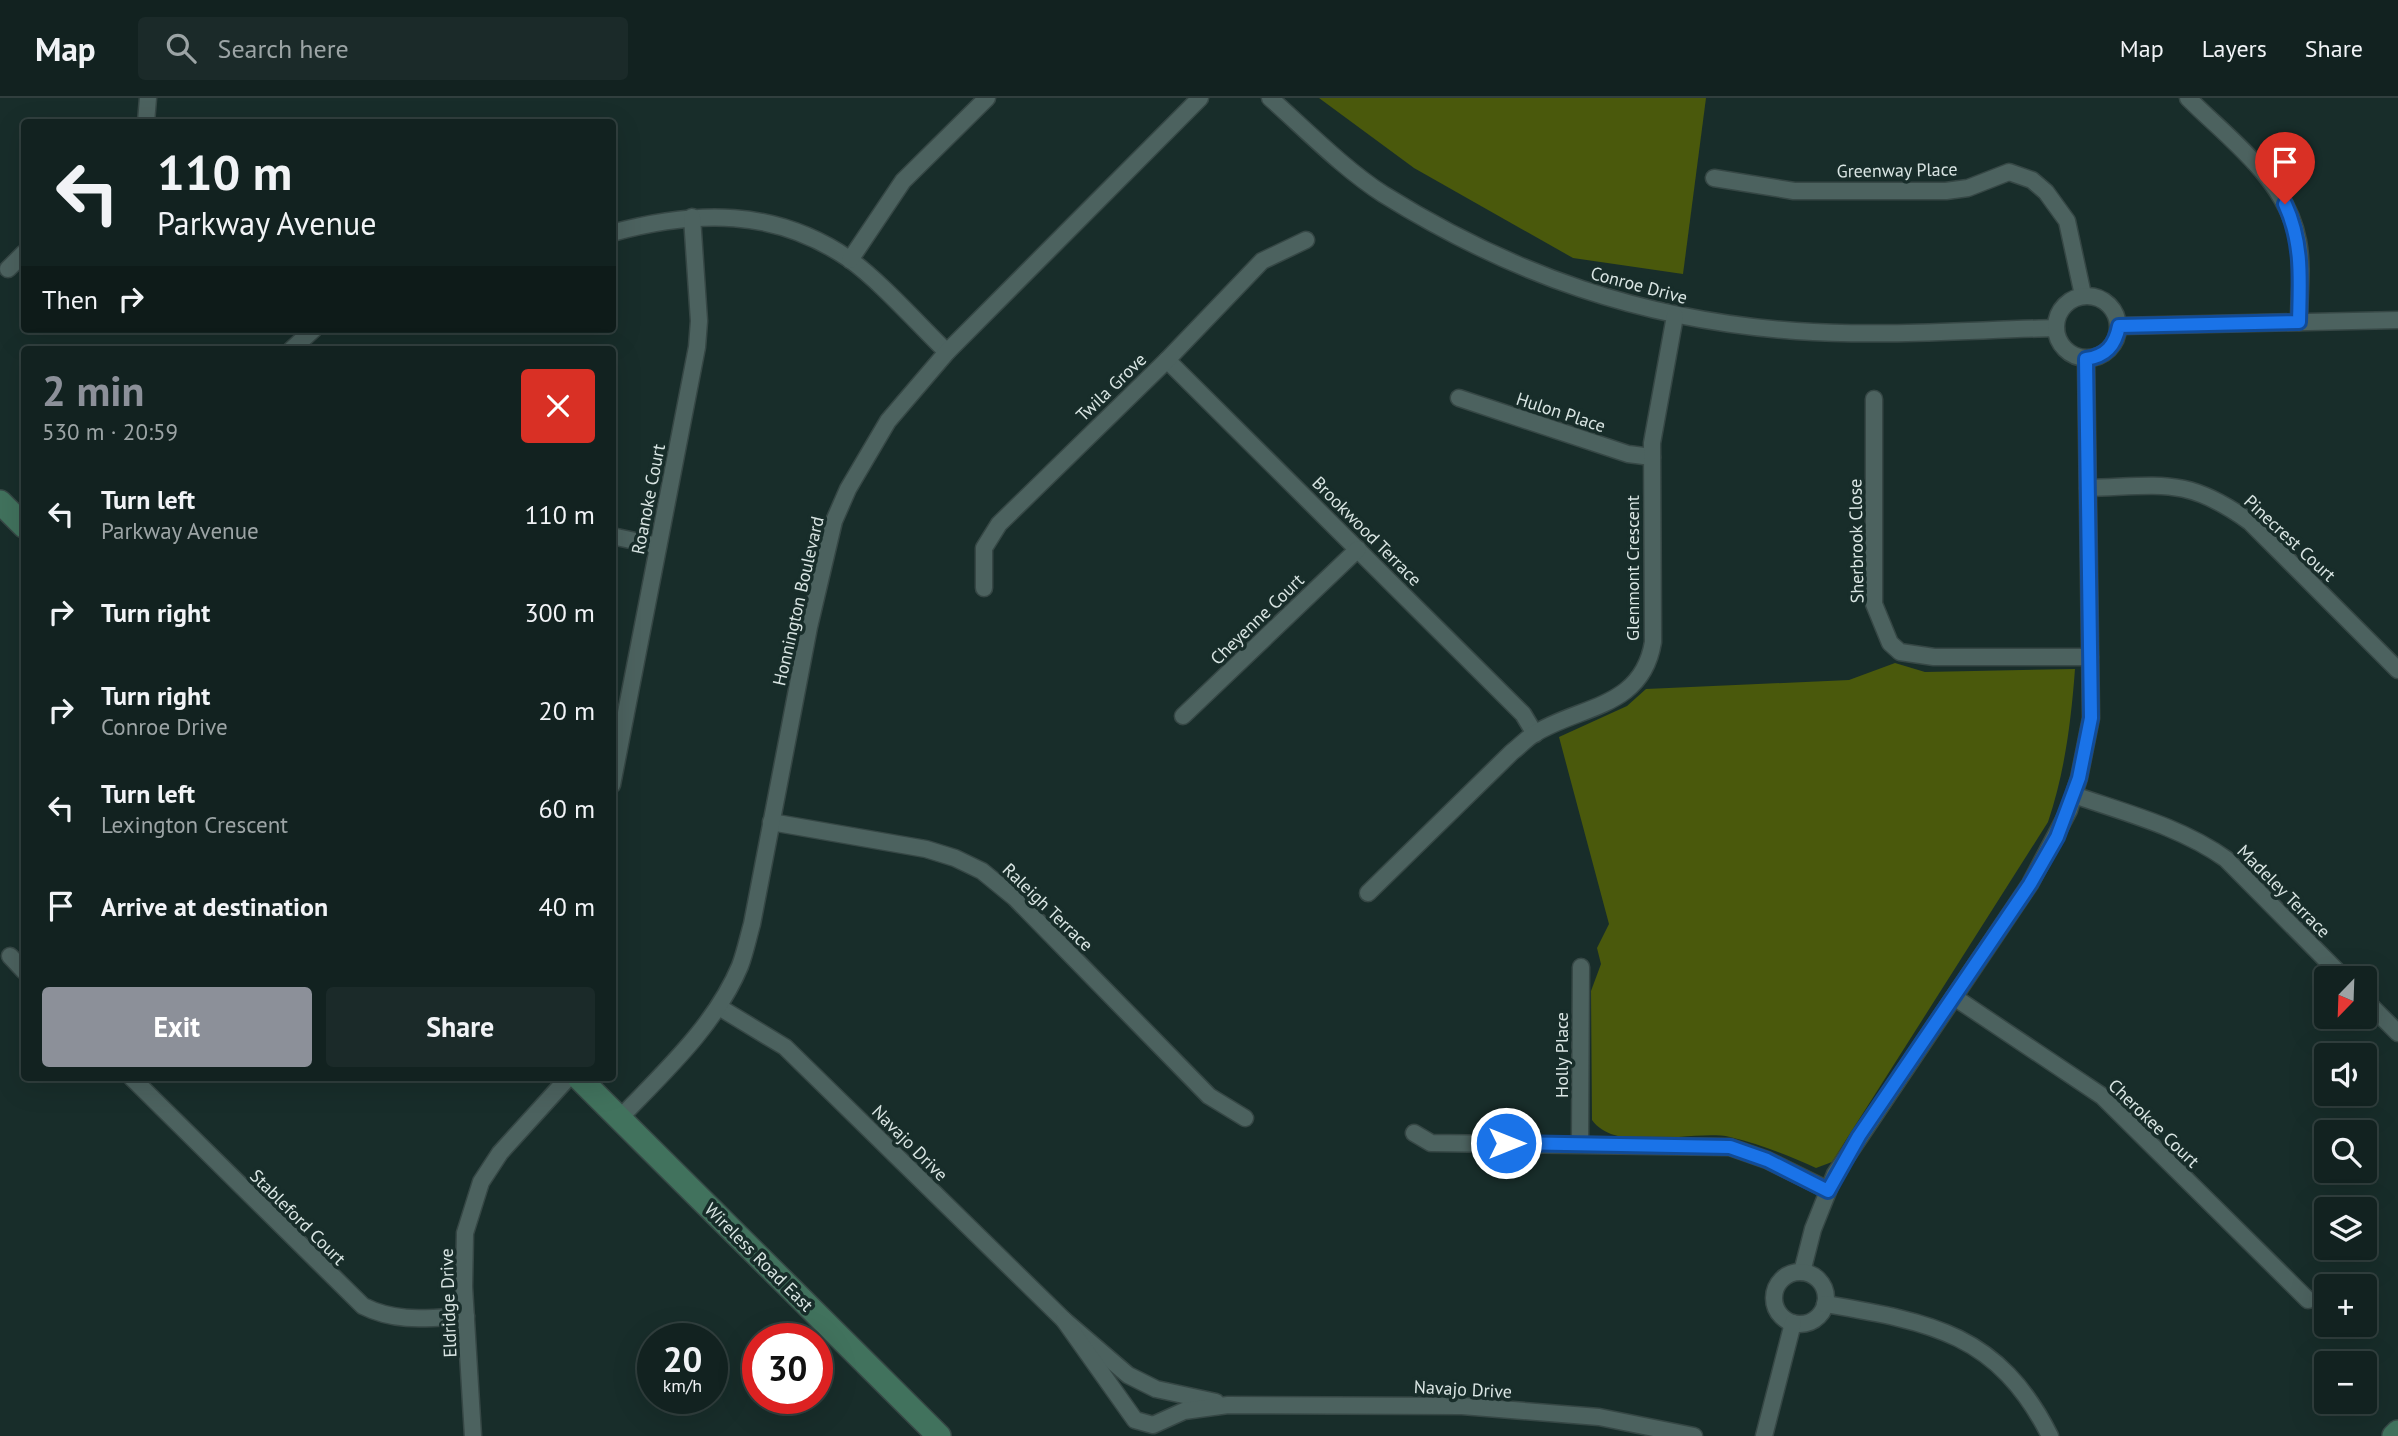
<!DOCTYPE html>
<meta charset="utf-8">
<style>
body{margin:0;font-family:"PT Sans",sans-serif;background:#1b2a29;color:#f1f3f6;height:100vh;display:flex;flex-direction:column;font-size:26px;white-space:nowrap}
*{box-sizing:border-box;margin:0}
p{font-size:23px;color:#9ca4a5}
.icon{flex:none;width:38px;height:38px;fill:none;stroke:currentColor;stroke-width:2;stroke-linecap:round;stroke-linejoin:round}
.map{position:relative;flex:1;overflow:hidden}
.drawer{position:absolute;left:21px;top:248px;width:595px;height:735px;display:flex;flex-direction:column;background:#122220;border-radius:7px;box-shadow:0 7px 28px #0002,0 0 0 2px #313f3e}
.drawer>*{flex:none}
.guide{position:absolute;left:21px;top:21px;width:595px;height:214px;border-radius:7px;box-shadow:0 7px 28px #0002,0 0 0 2px #313f3e;background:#122220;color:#f1f3f6;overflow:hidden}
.needle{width:46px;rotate:203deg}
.tools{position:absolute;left:2314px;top:868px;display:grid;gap:14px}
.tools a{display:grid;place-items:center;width:63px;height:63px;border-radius:7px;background:#122220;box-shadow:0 7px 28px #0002,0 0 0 2px #313f3e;font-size:35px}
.speed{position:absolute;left:637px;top:1225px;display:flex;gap:14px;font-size:35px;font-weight:700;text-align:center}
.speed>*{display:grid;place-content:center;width:91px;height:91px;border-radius:50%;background:#122220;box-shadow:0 7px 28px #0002,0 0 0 2px #313f3e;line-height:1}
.speed small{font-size:18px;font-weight:400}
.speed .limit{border:10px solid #d22;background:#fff;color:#111}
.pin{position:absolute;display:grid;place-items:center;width:60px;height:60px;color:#fff;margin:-72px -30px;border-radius:50% 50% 50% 0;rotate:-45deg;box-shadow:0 0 7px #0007}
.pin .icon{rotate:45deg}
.me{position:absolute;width:77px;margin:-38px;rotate:90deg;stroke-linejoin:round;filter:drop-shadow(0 0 5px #0008)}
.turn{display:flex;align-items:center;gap:24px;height:147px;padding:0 21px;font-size:32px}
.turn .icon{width:91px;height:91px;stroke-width:2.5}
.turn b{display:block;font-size:49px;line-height:60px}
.then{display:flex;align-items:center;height:66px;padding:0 21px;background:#0003;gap:14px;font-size:26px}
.round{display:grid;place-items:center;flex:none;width:74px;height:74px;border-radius:7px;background:#1b2a29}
.overview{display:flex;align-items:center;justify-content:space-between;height:119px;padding:0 21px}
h1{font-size:42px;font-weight:700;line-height:52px;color:#8c9099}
.action{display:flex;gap:14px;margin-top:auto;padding:14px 21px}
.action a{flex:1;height:80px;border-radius:7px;background:#8c9099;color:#fff;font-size:28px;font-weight:700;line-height:80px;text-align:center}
.action a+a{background:#1b2a29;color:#f1f3f6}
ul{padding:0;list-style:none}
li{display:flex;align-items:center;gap:21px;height:98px;padding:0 21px}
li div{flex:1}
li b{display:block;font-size:26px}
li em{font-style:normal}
header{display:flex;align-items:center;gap:42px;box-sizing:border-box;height:98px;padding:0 35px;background:#122220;border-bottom:2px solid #313f3e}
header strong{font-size:33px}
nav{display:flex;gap:38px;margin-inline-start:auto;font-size:24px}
.search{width:490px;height:63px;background:#1b2a29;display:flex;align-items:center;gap:18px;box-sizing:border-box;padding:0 24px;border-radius:7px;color:#9ca4a5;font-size:26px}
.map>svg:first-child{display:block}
.green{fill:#4a590c}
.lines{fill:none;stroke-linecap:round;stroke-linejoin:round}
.street-casing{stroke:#364745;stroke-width:19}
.secondary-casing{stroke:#364745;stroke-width:26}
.street{stroke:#4c625f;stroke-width:16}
.secondary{stroke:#41725d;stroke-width:23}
.route-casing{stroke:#114b97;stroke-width:18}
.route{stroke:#1a73e8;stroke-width:12}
.labels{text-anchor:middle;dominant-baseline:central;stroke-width:7;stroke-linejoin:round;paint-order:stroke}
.street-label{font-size:18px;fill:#d9e5e3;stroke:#182d2a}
</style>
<header>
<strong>Map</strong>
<div class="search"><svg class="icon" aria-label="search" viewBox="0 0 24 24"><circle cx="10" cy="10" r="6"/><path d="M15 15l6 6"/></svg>Search here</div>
<nav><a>Map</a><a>Layers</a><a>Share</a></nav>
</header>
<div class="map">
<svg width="2398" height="1338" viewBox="0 0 2398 1338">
<rect width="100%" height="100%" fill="#182d2a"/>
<g class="green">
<polygon points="1319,0 1706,0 1683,176 1573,160 1414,70"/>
<path d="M1895,565L1925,574L2075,571C2071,624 2065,673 2048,724L1832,1064L1816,1070C1789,1058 1760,1046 1730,1039C1692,1031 1617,1057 1592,1022L1591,893L1601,866L1597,850L1609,826L1559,639L1627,608L1646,591L1849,582Z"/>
</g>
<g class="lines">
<defs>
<g id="street">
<path d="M1270,0C1305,31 1344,71 1383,96C1513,177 1643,222 1796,233C1882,239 1969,232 2056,230"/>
<path d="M2188,0C2229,41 2287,82 2298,143C2303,169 2299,197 2299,224"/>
<polyline points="146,24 148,0"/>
<polyline points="1714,80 1794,93 1946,93 1968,90 2009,74 2032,82 2046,94 2067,123 2083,197"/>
<path d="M612,135C696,112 775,110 849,161C880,183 919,227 947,254"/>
<polyline points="850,162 903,83 987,0"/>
<polyline points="8,171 24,155"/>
<circle cx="2087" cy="229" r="31"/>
<polyline points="2119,228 2398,222"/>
<polyline points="291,252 314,231"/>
<polyline points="1167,262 1523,616 1535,636"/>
<polyline points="1459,300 1628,356 1652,359"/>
<polyline points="1874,301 1874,506 1890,545 1900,554 1934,559 2090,559"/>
<path d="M2088,390C2161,388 2187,378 2250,424L2398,572"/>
<polyline points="612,438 658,448"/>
<polyline points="984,490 984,450 999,426 1167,262 1262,163 1306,142"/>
<polyline points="1183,618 1358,451"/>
<polyline points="612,687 697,249 699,223 692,119"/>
<path d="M2074,697C2126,715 2181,729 2226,761L2344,880"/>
<polyline points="771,724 926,751 955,760 982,773 1015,800 1209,998 1245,1020"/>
<path d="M1368,795L1512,654C1520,648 1526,641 1534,636C1580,607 1642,611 1653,544L1652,345L1675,218"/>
<polyline points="10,858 24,873"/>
<polyline points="1954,899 2102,998 2308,1202"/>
<polyline points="2364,901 2398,935"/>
<polyline points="719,909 785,949 1064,1222 1128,1277 1156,1291 1216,1304"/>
<path d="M132,980L363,1208C397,1225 428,1220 466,1218"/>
<path d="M619,1021C663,975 715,928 740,868C745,855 748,840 752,826L809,529L834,423L848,391L888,323L947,254L1200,0"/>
<polyline points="1414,1035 1431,1045 1730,1049 1767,1062 1828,1092"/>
<polyline points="1580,1046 1581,869"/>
<polyline points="1802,1174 1813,1131 1835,1076 2030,786 2069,712 2079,680 2091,620 2086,261"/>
<circle cx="1800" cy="1200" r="26"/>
<path d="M1825,1206C1931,1224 1998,1235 2050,1338"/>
<polyline points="1064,1222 1135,1322 1153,1327 1184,1313 1228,1307 1462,1308 1599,1319 1694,1338"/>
<polyline points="473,1338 464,1189 465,1135 481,1084 500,1055 568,980"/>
<polyline points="1764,1338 1793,1225"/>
</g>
<g id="secondary">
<polyline points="0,404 24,428"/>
<polyline points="579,980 939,1338"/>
<polyline points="2394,1338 2398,1334"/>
</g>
</defs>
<use href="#street" class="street-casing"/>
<use href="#secondary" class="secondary-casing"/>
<use href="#street" class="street"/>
<use href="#secondary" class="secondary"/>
</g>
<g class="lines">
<defs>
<path id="route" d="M1506,1045L1730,1049L1767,1062L1828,1093L1859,1038L2030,786L2057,739L2079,680L2091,620L2086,261C2106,258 2115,248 2119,228L2299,224C2300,182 2303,145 2285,106"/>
</defs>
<use href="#route" class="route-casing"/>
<use href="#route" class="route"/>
</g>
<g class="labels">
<g class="street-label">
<text transform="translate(1897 72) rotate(-1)">Greenway Place</text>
<text transform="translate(1639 187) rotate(15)">Conroe Drive</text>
<text transform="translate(1111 289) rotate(-44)">Twila Grove</text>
<text transform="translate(1561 314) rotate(18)">Hulon Place</text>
<text transform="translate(648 401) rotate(-79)">Roanoke Court</text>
<text transform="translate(1367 433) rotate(45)">Brookwood Terrace</text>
<text transform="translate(2290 440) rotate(43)">Pinecrest Court</text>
<text transform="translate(1856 443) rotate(-91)">Sherbrook Close</text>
<text transform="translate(1632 470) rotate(-90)">Glenmont Crescent</text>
<text transform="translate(798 503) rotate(-77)">Honnington Boulevard</text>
<text transform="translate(1257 521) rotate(-44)">Cheyenne Court</text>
<text transform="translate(2284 793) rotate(45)">Madeley Terrace</text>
<text transform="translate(1048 809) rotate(44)">Raleigh Terrace</text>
<text transform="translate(1561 957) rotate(-90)">Holly Place</text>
<text transform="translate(2154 1025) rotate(44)">Cherokee Court</text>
<text transform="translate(910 1045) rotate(45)">Navajo Drive</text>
<text transform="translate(298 1119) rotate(45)">Stableford Court</text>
<text transform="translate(759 1159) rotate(45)">Wireless Road East</text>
<text transform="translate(448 1205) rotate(-92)">Eldridge Drive</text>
<text transform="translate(1463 1291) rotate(3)">Navajo Drive</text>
</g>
</g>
</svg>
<div class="tools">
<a><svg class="needle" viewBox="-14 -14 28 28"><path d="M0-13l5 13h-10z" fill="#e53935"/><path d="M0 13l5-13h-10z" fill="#9ca4a5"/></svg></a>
<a><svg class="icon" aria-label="sound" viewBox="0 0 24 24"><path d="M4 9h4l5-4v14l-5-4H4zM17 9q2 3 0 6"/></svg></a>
<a><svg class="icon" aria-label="search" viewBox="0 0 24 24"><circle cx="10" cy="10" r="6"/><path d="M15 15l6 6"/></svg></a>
<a><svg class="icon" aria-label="layers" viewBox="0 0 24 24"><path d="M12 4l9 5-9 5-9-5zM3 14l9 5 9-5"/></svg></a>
<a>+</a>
<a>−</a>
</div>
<div class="speed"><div>20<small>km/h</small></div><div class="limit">30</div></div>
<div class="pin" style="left:2285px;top:106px;background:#d93025"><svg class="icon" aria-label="arrive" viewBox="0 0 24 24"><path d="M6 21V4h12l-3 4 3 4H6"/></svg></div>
<svg class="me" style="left:1506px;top:1045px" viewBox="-20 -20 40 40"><circle r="17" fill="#1a73e8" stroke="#fff" stroke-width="3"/><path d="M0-11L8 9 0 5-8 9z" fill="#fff"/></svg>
<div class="guide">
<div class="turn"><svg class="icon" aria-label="left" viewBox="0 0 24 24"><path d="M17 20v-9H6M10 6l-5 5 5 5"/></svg><div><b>110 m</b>Parkway Avenue</div></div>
<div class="then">Then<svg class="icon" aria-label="right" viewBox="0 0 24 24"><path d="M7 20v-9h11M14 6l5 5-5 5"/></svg></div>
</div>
<section class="drawer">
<div class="overview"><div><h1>2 min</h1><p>530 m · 20:59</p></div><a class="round" style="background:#d93025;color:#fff"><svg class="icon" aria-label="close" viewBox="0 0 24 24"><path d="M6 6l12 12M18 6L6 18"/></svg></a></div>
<ul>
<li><svg class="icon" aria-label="left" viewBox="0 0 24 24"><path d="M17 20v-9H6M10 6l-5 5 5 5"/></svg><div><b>Turn left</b><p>Parkway Avenue</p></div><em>110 m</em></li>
<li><svg class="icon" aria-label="right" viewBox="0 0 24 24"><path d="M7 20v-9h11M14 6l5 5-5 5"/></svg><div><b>Turn right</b></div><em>300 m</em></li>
<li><svg class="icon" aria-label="right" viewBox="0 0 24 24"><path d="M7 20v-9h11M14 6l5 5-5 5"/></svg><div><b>Turn right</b><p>Conroe Drive</p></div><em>20 m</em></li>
<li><svg class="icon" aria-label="left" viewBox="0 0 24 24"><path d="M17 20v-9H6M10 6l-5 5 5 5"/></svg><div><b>Turn left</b><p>Lexington Crescent</p></div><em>60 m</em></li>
<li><svg class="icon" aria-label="arrive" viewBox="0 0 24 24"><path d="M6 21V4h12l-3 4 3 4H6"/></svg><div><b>Arrive at destination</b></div><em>40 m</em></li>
</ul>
<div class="action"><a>Exit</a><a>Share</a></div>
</section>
</div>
